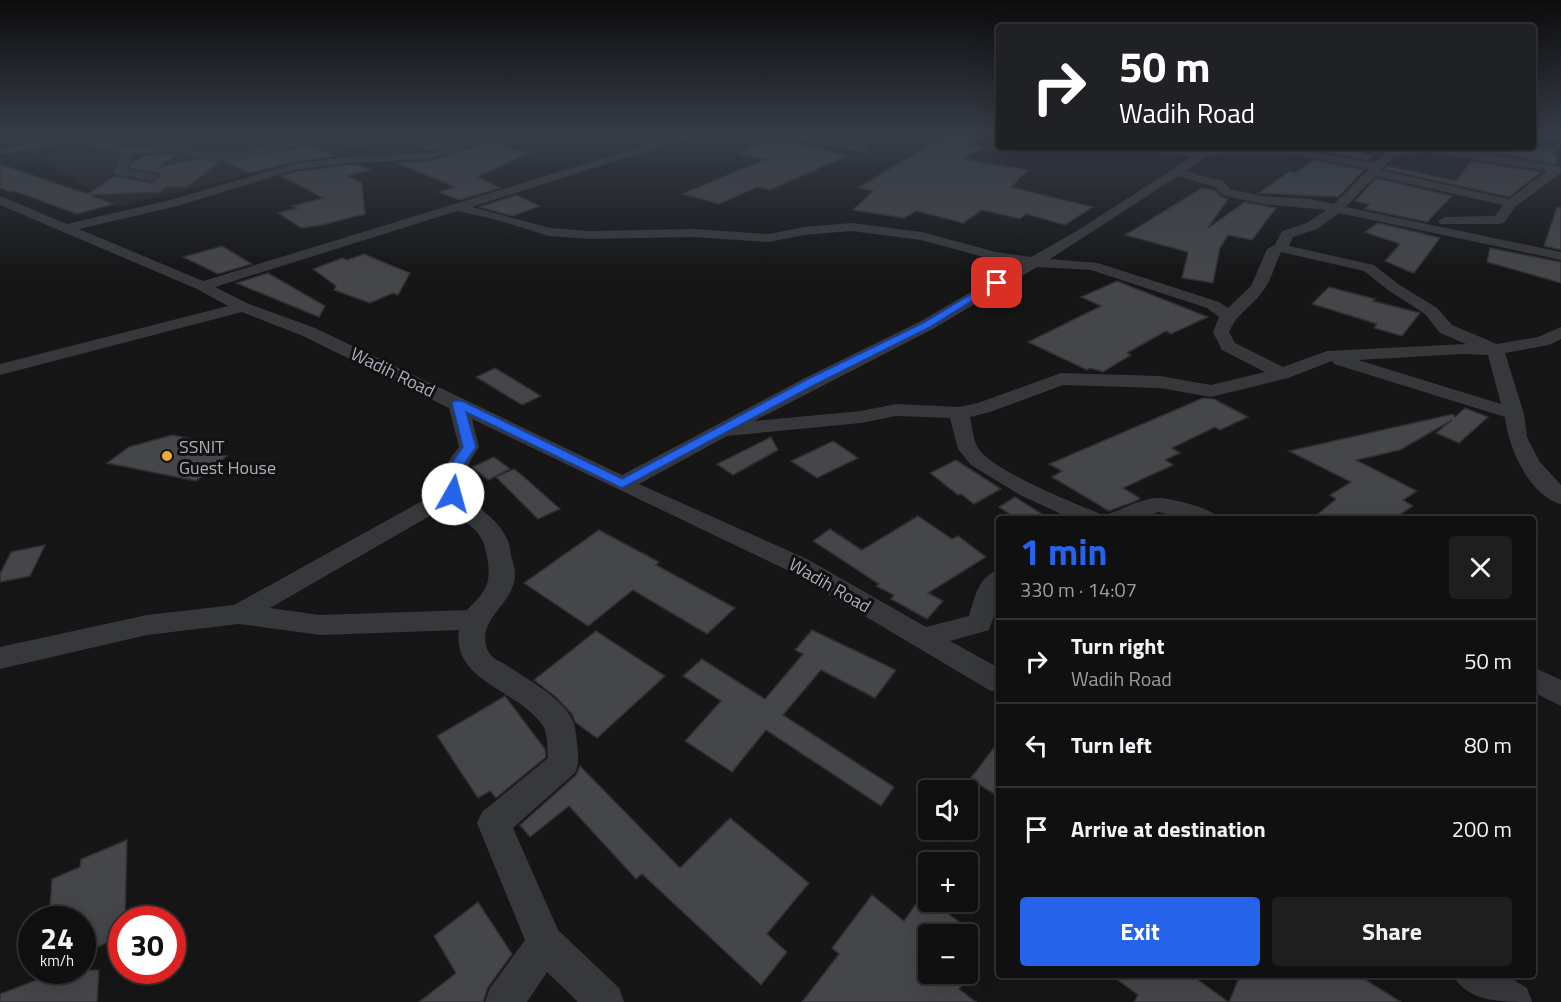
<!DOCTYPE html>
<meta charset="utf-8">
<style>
body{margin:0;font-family:"Titillium Web",sans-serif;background:#1e1e1f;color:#f1f3f6;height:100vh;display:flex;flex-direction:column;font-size:22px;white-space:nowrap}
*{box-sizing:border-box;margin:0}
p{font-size:20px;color:#9c9d9f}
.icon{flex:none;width:33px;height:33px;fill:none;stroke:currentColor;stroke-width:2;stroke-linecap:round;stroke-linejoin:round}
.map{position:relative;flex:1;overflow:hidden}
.panel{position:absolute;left:996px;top:516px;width:540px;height:462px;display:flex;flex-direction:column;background:#101011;border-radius:6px;box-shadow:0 6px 24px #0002,0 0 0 2px #303031}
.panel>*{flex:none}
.banner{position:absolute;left:996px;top:24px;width:540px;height:126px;border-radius:6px;box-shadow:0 6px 24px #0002,0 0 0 2px #303031;background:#202124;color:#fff;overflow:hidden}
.controls{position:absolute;left:918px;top:780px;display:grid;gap:12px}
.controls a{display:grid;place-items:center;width:60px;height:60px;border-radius:6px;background:#101011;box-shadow:0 6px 24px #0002,0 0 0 2px #303031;font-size:30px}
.speed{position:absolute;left:18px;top:906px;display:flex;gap:12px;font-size:30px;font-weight:700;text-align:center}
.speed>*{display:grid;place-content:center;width:78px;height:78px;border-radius:50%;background:#101011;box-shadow:0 6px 24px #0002,0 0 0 2px #303031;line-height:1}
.speed small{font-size:15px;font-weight:400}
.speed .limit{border:9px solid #d22;background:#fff;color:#111}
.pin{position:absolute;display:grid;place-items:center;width:51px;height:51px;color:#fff;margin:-26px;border-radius:12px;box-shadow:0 3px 9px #0006}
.me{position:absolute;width:66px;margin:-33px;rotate:7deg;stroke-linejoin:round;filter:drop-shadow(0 0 4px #0008)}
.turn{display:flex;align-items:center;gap:21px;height:126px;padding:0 24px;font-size:27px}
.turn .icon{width:78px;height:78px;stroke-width:2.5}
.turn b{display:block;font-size:42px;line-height:51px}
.round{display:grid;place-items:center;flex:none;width:63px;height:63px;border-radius:6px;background:#1e1e1f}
.overview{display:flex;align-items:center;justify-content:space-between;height:102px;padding:0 24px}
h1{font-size:36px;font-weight:700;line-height:45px;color:#2563eb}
.cta{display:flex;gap:12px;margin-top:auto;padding:12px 24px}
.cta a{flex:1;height:69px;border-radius:6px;background:#2563eb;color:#fff;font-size:24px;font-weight:700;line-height:69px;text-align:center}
.cta a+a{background:#1e1e1f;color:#f1f3f6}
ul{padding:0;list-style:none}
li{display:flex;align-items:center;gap:18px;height:84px;padding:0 24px;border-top:2px solid #303031}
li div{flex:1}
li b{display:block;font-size:22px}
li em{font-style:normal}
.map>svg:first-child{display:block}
.built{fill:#222224}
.green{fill:#222a23}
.building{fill:#45464a;stroke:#303033;stroke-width:1.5}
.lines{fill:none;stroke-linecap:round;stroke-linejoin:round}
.path{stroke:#3d3f43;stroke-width:6;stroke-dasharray:4.5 7;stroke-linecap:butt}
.minor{fill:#37383c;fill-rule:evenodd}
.route{fill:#2563eb;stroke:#184099;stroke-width:1.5}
.poi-dot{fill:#eba93a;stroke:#111112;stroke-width:2}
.labels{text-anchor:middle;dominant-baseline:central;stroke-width:6;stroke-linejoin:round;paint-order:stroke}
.street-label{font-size:18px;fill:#a8adb7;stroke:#111112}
.poi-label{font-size:18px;fill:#a8adb7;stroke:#111112;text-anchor:start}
</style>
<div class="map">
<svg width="1561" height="1002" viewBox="0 0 1561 1002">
<rect width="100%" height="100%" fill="#161617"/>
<polygon class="built" points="2,133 417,133 117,207"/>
<polygon class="green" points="196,133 303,133 242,145 215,146"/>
<g class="building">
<polygon points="949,133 990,133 968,146 982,148 962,159 1028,170 1011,187 1093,207 1065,225 1026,214 1020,219 982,210 963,223 916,211 904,218 853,210 873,191 858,188"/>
<polygon points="461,134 473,137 429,150 416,146"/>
<polygon points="776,138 847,156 770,190 757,187 719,204 682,194 766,159 736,154"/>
<polygon points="491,141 507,145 499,147 528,153 478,177 500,188 459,200 439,192 455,187 397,163 430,161"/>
<polygon points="301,142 336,156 293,162 249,173 223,161 288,150 299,147"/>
<polygon points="1480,147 1536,147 1556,150 1553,155 1558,155 1555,164 1478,150"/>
<polygon points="1330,148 1372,155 1369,160 1326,152"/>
<polygon points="177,154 160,167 195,159 221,161 187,187 166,187 160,192 90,195 114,204 77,214 14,191 10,192 0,188 0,164 87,194 115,176 152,183 160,177 158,173 130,168 131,165 144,156"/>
<polygon points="1313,160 1364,170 1338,197 1259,193 1290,171 1296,173"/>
<polygon points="1471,161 1541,172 1509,197 1384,169 1388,166 1456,181"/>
<polygon points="346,165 358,165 371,170 347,176 362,183 365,214 322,225 301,228 278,213 297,208 292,206 323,198 281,176 294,172"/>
<polygon points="1376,178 1452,196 1427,222 1365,209 1370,204 1355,201"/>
<polygon points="1202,188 1216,191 1220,196 1228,199 1208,228 1245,202 1276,208 1252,240 1228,235 1220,248 1213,283 1182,278 1188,252 1125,235"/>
<polygon points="516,195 540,206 512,216 480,207"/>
<polygon points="1557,207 1561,207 1561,250 1544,246"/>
<polygon points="1378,223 1417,232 1440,238 1414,273 1408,271 1385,261 1400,244 1365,232"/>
<polygon points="222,246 252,264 218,274 183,257"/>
<polygon points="1490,248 1561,262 1561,283 1487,262"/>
<polygon points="364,254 410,273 398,295 393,293 370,303 334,290 336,286 313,269 342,258 347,260"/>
<polygon points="268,273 325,306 319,317 236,283"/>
<polygon points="1117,281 1208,317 1171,334 1166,331 1127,353 1131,355 1103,372 1090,368 1087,370 1028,342 1101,306 1081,297"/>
<polygon points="1329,287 1375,299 1373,301 1420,313 1402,336 1374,328 1377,324 1312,304"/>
<polygon points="495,368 541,396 522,405 476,377"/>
<polygon points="1203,398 1214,399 1248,417 1220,430 1215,427 1172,448 1180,453 1165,460 1173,465 1123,488 1140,498 1136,501 1109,511 1052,477 1062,471 1049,464"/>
<polygon points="1465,408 1488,417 1459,443 1436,433 1452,420 1400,450 1356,460 1417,491 1403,500 1413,506 1393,519 1312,519 1336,499 1330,495 1351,482 1289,451 1453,414 1455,417"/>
<polygon points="172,435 209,442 192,451 227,456 196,481 107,463 129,447"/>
<polygon points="771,437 778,450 733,475 717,464"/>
<polygon points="833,441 858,458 817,478 791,461"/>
<polygon points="494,457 510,469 488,480 472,467"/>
<polygon points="956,460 1001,489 974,504 961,494 958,495 930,473"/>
<polygon points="514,469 523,476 560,509 538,519 496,477"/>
<polygon points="1015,497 1050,519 1017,519 999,507"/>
<polygon points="918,516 952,539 958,536 986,557 928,593 943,601 927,619 891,599 894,595 876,586 879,584 813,541 830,529 862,550"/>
<polygon points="599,530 659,562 656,565 735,608 707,634 633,590 588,626 524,583"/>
<polygon points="45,545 30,576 0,582 0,574 11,552"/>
<polygon points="812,630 896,670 875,698 821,670 783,715 894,787 881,806 766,730 732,772 685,741 721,701 683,676 702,659 765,699 803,654 795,650"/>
<polygon points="596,631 665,676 597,738 575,722 572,714 556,697 534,680"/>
<polygon points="505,696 545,749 546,757 496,798 490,791 478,798 437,736"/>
<polygon points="999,741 999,797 970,779"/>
<polygon points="580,766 680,868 730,818 809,883 767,934 787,952 761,985 642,874 636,879 569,806 530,837 520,825 576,775"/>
<polygon points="127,840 125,920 122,920 122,936 82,954 82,920 49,920 52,879 80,867 81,859"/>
<polygon points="923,894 928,902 932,902 976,934 928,934 928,974 969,974 959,989 976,1002 802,1002 839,954 832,948 872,895 904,921"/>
<polygon points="478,902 512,954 488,987 483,1002 419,1002 456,973 434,936"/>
<polygon points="44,970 99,970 97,1002 0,1002 0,994 44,977"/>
<polygon points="1111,975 1191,975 1229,1002 1240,975 1358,975 1401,1002 1134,1002 1138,995"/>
</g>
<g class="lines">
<polyline class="path" points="1533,933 1535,935 1533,946"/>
<g class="minor">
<path d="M82,133H94V137L90,138L127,148L189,145L198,152L245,151L294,140L299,143L298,145C275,151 202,170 186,151L132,154L127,170L156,174L158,177L152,181L116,174L114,172L121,153L75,141L0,155V149Z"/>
<path d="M493,133H510L429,159L346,163L294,170L181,205L79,229L203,281L686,133H703L472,207L550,228L590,231L693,229L769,234L804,227L851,223L922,232L996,252L1031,257L1075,232L1192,157L1144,150L1139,147L1201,151L1207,147H1219L1218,149C1271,144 1322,153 1374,163C1377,160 1381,156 1384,153C1412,135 1525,161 1561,167V173L1516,206L1504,223L1499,224H1440L1438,221L1445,217L1495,216L1503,205L1375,176L1346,207L1561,252V260L1339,213L1317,229L1293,237L1289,246L1374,265L1398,284L1437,308L1452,325L1497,344L1538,337L1561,327V339L1549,345L1505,353L1524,414L1527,437L1539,461L1561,485V504C1529,496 1508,447 1505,417L1334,364L1332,361L1288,378L1211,397L1160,388L1063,385L990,412L970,417C972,427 973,439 978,448C991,470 1076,504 1101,514L1104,519L1108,514C1123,509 1142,498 1158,498C1171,498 1213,508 1220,519H1188L1159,512L1140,519H1072L1020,495L971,465L958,449L950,418L896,416L861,423L727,436L639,484L807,559L926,627L969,616C975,597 978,576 999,570V602L989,630L950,641L999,668V693L989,690L789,571L472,419L479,447C437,509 487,496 507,539C510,544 510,550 511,556C513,562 515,568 515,574C515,605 474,619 488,651C491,658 500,661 506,665C525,678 567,700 574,724C576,729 576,736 577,742C578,754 580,762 575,773L513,828L558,930L619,988L624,1002H578L547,972L527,1002H485L490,988L525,940L477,823L482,812L548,758C547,749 548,733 543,726C520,690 451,682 459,630L320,635L239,624L147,635L0,669V647L147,615L234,605L442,490C441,471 448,461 459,447L449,408L303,336L242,312L0,375V364L228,306L197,289L0,205V196L67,224L174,199L293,164L346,157L428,153ZM1425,152L1547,171L1509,199L1380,170L1393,157ZM1243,153L1303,156L1369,169L1334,204L1310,199L1262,196L1230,189L1223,181L1186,171L1206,157ZM1178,176L1215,187L1222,195L1226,196L1262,204L1326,210L1307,223L1282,231L1275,245L1267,249L1251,286L1228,308L1219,302L1098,263L1050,259ZM457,211L494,219L549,236L590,239L693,237L769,242L804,235L851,231L921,240L995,260L1019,264L921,321L805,378L622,475L315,328L249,304L215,287ZM1281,252L1364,271L1388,290L1425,314L1440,333L1466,344L1327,351L1283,367L1235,343L1229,332C1238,312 1251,308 1263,291C1272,279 1275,264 1281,252ZM1037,267L1091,270L1207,308L1219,317L1213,332L1222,350L1265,372L1211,385L1160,376L1061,373L978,403L959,407L896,404L861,411L754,421L933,329ZM1462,354L1488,355L1501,404L1358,360ZM447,506C454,517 467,521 476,531C483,539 485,546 487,556C492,584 486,591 467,610L320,615L270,608Z"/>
<polygon points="770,133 793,133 866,147 871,150 866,153"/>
<polygon points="1533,133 1561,134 1561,140 1533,136"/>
<polygon points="1533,667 1561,680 1561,706 1533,692"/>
<path d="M1453,975H1506L1527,988L1532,1002C1500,1002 1468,1002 1453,975Z"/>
</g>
</g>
<linearGradient id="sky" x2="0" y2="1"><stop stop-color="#0c0c0d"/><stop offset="0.49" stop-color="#363c47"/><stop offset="1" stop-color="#363c47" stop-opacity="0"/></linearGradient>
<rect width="1561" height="274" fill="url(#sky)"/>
<path class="route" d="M993,281L1001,283L930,327L816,384L622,488L466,412L476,447C463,465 458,471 460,494L453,498L447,494C445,471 450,465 463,447L452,403L454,401H462L622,479L808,379L923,323Z"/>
<circle class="poi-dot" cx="167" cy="456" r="6"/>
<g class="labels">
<g class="street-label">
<text transform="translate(393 372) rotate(26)">Wadih Road</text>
<text transform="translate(830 585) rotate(30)">Wadih Road</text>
</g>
<g class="poi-label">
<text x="179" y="446">SSNIT<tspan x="179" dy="21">Guest House</tspan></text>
</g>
</g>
</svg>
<div class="controls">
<a><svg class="icon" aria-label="sound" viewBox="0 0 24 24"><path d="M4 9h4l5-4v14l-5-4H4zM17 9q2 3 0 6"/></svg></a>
<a>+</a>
<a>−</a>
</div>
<div class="speed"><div>24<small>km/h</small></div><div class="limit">30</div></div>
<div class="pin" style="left:997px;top:283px;background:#d93025"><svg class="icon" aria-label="arrive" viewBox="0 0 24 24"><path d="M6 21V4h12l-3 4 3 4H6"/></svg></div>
<svg class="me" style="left:453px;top:494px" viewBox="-20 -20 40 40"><circle r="19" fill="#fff"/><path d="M0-13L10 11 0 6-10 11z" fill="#2563eb"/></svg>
<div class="banner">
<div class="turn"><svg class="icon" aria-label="right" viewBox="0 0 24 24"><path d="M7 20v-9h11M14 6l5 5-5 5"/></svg><div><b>50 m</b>Wadih Road</div></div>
</div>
<section class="panel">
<div class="overview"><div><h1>1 min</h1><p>330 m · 14:07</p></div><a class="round"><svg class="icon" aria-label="close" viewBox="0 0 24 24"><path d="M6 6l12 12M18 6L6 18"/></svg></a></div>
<ul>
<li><svg class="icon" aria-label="right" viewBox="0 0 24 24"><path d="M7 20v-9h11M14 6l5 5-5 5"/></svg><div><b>Turn right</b><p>Wadih Road</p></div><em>50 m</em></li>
<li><svg class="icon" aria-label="left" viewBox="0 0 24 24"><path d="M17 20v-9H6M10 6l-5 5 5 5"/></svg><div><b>Turn left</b></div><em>80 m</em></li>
<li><svg class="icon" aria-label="arrive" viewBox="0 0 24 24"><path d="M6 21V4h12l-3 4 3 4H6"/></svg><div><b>Arrive at destination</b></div><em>200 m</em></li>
</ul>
<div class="cta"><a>Exit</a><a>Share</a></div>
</section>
</div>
